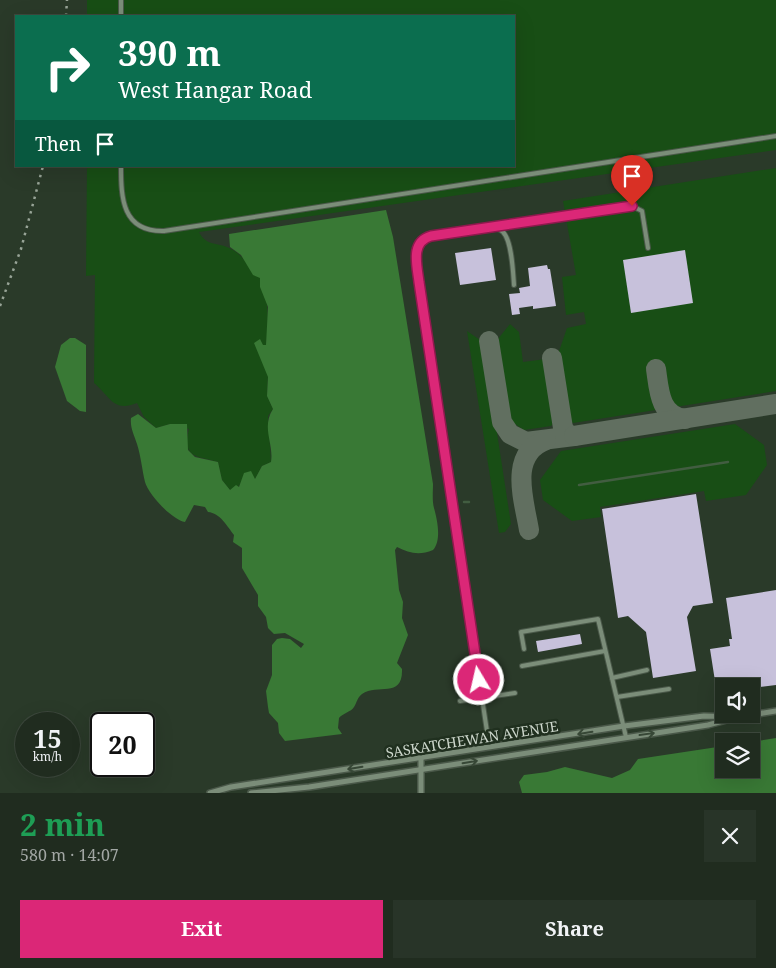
<!DOCTYPE html>
<meta charset="utf-8">
<style>
body{margin:0;font-family:"Noto Serif",serif;background:#283428;color:#f1f3f6;height:100vh;display:flex;flex-direction:column;font-size:19px;white-space:nowrap}
*{box-sizing:border-box;margin:0}
p{font-size:16px;color:#a2a7a4}
.icon{flex:none;width:28px;height:28px;fill:none;stroke:currentColor;stroke-width:2;stroke-linecap:round;stroke-linejoin:round}
.map{position:relative;height:793px;overflow:hidden}
.drawer{display:flex;flex-direction:column;background:#202c1f;flex:1}
.drawer>*{flex:none}
.hud{position:absolute;left:15px;top:15px;width:500px;height:152px;border-radius:0px;box-shadow:0 5px 20px #0002,0 0 0 1px #3d483d;background:#0b6e4f;color:#fff;overflow:hidden}
.fabs{position:absolute;left:715px;top:678px;display:grid;gap:10px}
.fabs a{display:grid;place-items:center;width:45px;height:45px;border-radius:0px;background:#202c1f;box-shadow:0 5px 20px #0002,0 0 0 1px #3d483d;font-size:25px}
.speed{position:absolute;left:15px;top:712px;display:flex;gap:10px;font-size:25px;font-weight:700;text-align:center}
.speed>*{display:grid;place-content:center;width:65px;height:65px;border-radius:50%;background:#202c1f;box-shadow:0 5px 20px #0002,0 0 0 1px #3d483d;line-height:1}
.speed small{font-size:12px;font-weight:400}
.speed .limit{border:2px solid #111;border-radius:8px;background:#fff;color:#111}
.pin{position:absolute;display:grid;place-items:center;width:42px;height:42px;color:#fff;margin:-51px -21px;border-radius:50% 50% 50% 0;rotate:-45deg;box-shadow:0 0 5px #0007}
.pin .icon{rotate:45deg}
.me{position:absolute;width:55px;margin:-28px;rotate:351deg;stroke-linejoin:round;filter:drop-shadow(0 0 4px #0008)}
.turn{display:flex;align-items:center;gap:18px;height:105px;padding:0 20px;font-size:22px}
.turn .icon{width:65px;height:65px;stroke-width:2.5}
.turn b{display:block;font-size:35px;line-height:42px}
.then{display:flex;align-items:center;height:48px;padding:0 20px;background:#0003;gap:10px;font-size:19px}
.round{display:grid;place-items:center;flex:none;width:52px;height:52px;border-radius:0px;background:#283428}
.headline{display:flex;align-items:center;justify-content:space-between;height:85px;padding:0 20px}
h1{font-size:30px;font-weight:700;line-height:38px;color:#1e9e55}
.primary-button{display:flex;gap:10px;margin-top:auto;padding:10px 20px}
.primary-button a{flex:1;height:58px;border-radius:0px;background:#db2777;color:#fff;font-size:20px;font-weight:700;line-height:58px;text-align:center}
.primary-button a+a{background:#283428;color:#f1f3f6}
.map>svg:first-child{display:block}
.green{fill:#184e15}
.forest{fill:#397935}
.lines{fill:none;stroke-linecap:round;stroke-linejoin:round}
.stream{stroke:#425d41;stroke-width:2.5}
.taxiway{stroke:#616f60;stroke-width:20}
.building{fill:#c7c1db}
.service-casing{stroke:#4a5849;stroke-width:6}
.minor-casing{stroke:#4a5849;stroke-width:8}
.service{stroke:#7b8d79;stroke-width:4}
.minor{stroke:#7b8d79;stroke-width:5}
.rail{stroke:#98a497;stroke-width:2.5;stroke-dasharray:2.5 5;stroke-linecap:butt}
.oneway{stroke:#374736}
.route-casing{stroke:#8e194d;stroke-width:12}
.route{stroke:#db2777;stroke-width:9}
.labels{text-anchor:middle;dominant-baseline:central;stroke-width:5;stroke-linejoin:round;paint-order:stroke}
.street-label{font-size:14px;fill:#cdd7cc;stroke:#20301f}
</style>
<div class="map">
<svg width="776" height="793" viewBox="0 0 776 793">
<rect width="100%" height="100%" fill="#2a3a29"/>
<g class="green">
<path d="M87,0H776V150L199,232C206,247 220,242 231,249C239,253 243,258 248,265C252,269 258,274 261,279C269,299 269,324 266,345H263L268,377L267,396L273,409L268,416L271,462L262,466L255,479L242,481L238,487L230,490L222,480L218,462C196,455 182,459 189,429L170,424L156,428L144,417L137,403C113,413 110,396 94,383L95,275L86,276L87,166H514V16H87Z"/>
<polygon points="776,168 776,391 573,423 566,418 557,357 567,328 586,324 584,312 566,315 562,277 576,275 563,201"/>
<polygon points="510,324 519,332 523,362 546,359 556,419 551,426 524,430 509,420 497,340"/>
<polygon points="467,331 483,342 511,524 505,532 499,533"/>
<polygon points="735,424 764,445 767,465 746,495 706,501 704,491 600,507 601,517 572,521 543,500 540,480 561,451"/>
</g>
<g class="forest">
<path d="M386,210L393,237L433,484C433,491 432,501 434,508C437,519 442,540 433,550C419,556 409,553 397,547L395,550L399,590L403,602L402,618L408,635L397,663L402,669C403,699 378,683 362,694C357,698 357,702 354,707C351,712 343,713 339,718L338,728L342,734L285,741L279,733L278,723L269,713L268,707L266,691L272,675V645L277,639L282,638L290,639L301,648L304,644L285,633L274,634L268,628L266,617L258,606V595L242,568V548L233,542L234,535C227,526 220,513 208,512L205,507L194,505L185,522C172,520 148,494 145,482C142,469 141,457 137,444C134,435 130,428 131,418L138,414L156,428L170,424H187L188,450L195,457L218,462L222,480L230,490L236,485L239,487L244,473L251,471L255,479L262,466L271,462C274,443 261,428 273,409L267,396L268,377L254,343L260,339L263,345H266L268,307L260,287V278L253,275L241,255L230,247L229,234Z"/>
<polygon points="70,338 75,338 86,345 86,412 80,411 67,401 55,367 61,345"/>
<polygon points="776,738 776,793 522,793 519,782 524,775 547,772 565,767 612,778 630,770 638,759 724,746 724,769 751,769 751,742"/>
</g>
<g class="lines">
<g class="stream">
<polyline points="579,485 728,462"/>
<polyline points="464,502 469,502"/>
</g>
<g class="taxiway">
<polyline points="489,341 502,422 510,434 526,442 574,436 568,435 563,428 552,358"/>
<path d="M656,369C659,389 659,416 685,419"/>
<polyline points="574,436 776,404"/>
<path d="M529,530C524,500 508,454 546,440"/>
</g>
</g>
<g class="building">
<polygon points="491,248 496,280 460,285 455,253"/>
<polygon points="685,250 693,303 631,313 623,260"/>
<polygon points="547,265 548,269 550,269 556,306 533,309 533,306 519,308 520,314 512,315 509,294 520,293 519,288 530,286 528,268"/>
<polygon points="696,494 713,603 693,606 687,617 696,671 653,678 646,632 628,616 618,618 602,509"/>
<polygon points="776,590 776,685 751,688 751,686 724,686 724,693 717,694 710,649 730,646 729,639 732,639 726,598"/>
<polygon points="580,634 582,644 538,652 536,641"/>
</g>
<g class="lines">
<defs>
<g id="service">
<polyline points="121,16 121,0"/>
<path d="M121,166C121,198 122,232 164,231L776,136"/>
<polyline points="494,226 632,206 642,211 648,248"/>
<polyline points="524,649 521,632 598,619 626,737"/>
<polyline points="522,666 605,651"/>
<polyline points="612,678 647,670"/>
<polyline points="617,697 669,689"/>
<polyline points="460,701 515,693"/>
<path d="M488,738L416,258L421,241L431,236C445,233 493,221 503,232C512,241 513,272 514,285"/>
</g>
<g id="minor">
<polyline points="421,758 421,793"/>
<polyline points="210,793 231,787 624,726 704,716 738,717"/>
<polyline points="251,793 309,787 708,725 738,717 776,711"/>
</g>
</defs>
<use href="#service" class="service-casing"/>
<use href="#minor" class="minor-casing"/>
<use href="#service" class="service"/>
<use href="#minor" class="minor"/>
<g class="rail">
<polyline points="66,16 67,0"/>
<polyline points="0,306 21,249 43,166"/>
</g>
</g>
<defs><path id="oneway-shaft" d="M-6 0H5M1.5-3L5.5 0L1.5 3" fill="none" stroke-width="1.6" stroke-linecap="round" stroke-linejoin="round" transform="scale(1.25)"/></defs>
<g class="oneway">
<use href="#oneway-shaft" transform="translate(585 733) rotate(171)"/>
<use href="#oneway-shaft" transform="translate(647 734) rotate(-8)"/>
<use href="#oneway-shaft" transform="translate(470 762) rotate(-9)"/>
<use href="#oneway-shaft" transform="translate(355 768) rotate(171)"/>
</g>
<g class="lines">
<defs>
<path id="route" d="M479,680L419,282C417,265 410,242 431,236L632,206"/>
</defs>
<use href="#route" class="route-casing"/>
<use href="#route" class="route"/>
</g>
<g class="labels">
<g class="street-label">
<text transform="translate(472 739) rotate(-9)">SASKATCHEWAN AVENUE</text>
</g>
</g>
</svg>
<div class="fabs">
<a><svg class="icon" aria-label="sound" viewBox="0 0 24 24"><path d="M4 9h4l5-4v14l-5-4H4zM17 9q2 3 0 6"/></svg></a>
<a><svg class="icon" aria-label="layers" viewBox="0 0 24 24"><path d="M12 4l9 5-9 5-9-5zM3 14l9 5 9-5"/></svg></a>
</div>
<div class="speed"><div>15<small>km/h</small></div><div class="limit">20</div></div>
<div class="pin" style="left:632px;top:206px;background:#d93025"><svg class="icon" aria-label="arrive" viewBox="0 0 24 24"><path d="M6 21V4h12l-3 4 3 4H6"/></svg></div>
<svg class="me" style="left:479px;top:680px" viewBox="-20 -20 40 40"><circle r="17" fill="#db2777" stroke="#fff" stroke-width="3"/><path d="M0-11L8 9 0 5-8 9z" fill="#fff"/></svg>
<div class="hud">
<div class="turn"><svg class="icon" aria-label="right" viewBox="0 0 24 24"><path d="M7 20v-9h11M14 6l5 5-5 5"/></svg><div><b>390 m</b>West Hangar Road</div></div>
<div class="then">Then<svg class="icon" aria-label="arrive" viewBox="0 0 24 24"><path d="M6 21V4h12l-3 4 3 4H6"/></svg></div>
</div>
</div>
<section class="drawer">
<div class="headline"><div><h1>2 min</h1><p>580 m · 14:07</p></div><a class="round"><svg class="icon" aria-label="close" viewBox="0 0 24 24"><path d="M6 6l12 12M18 6L6 18"/></svg></a></div>
<div class="primary-button"><a>Exit</a><a>Share</a></div>
</section>
